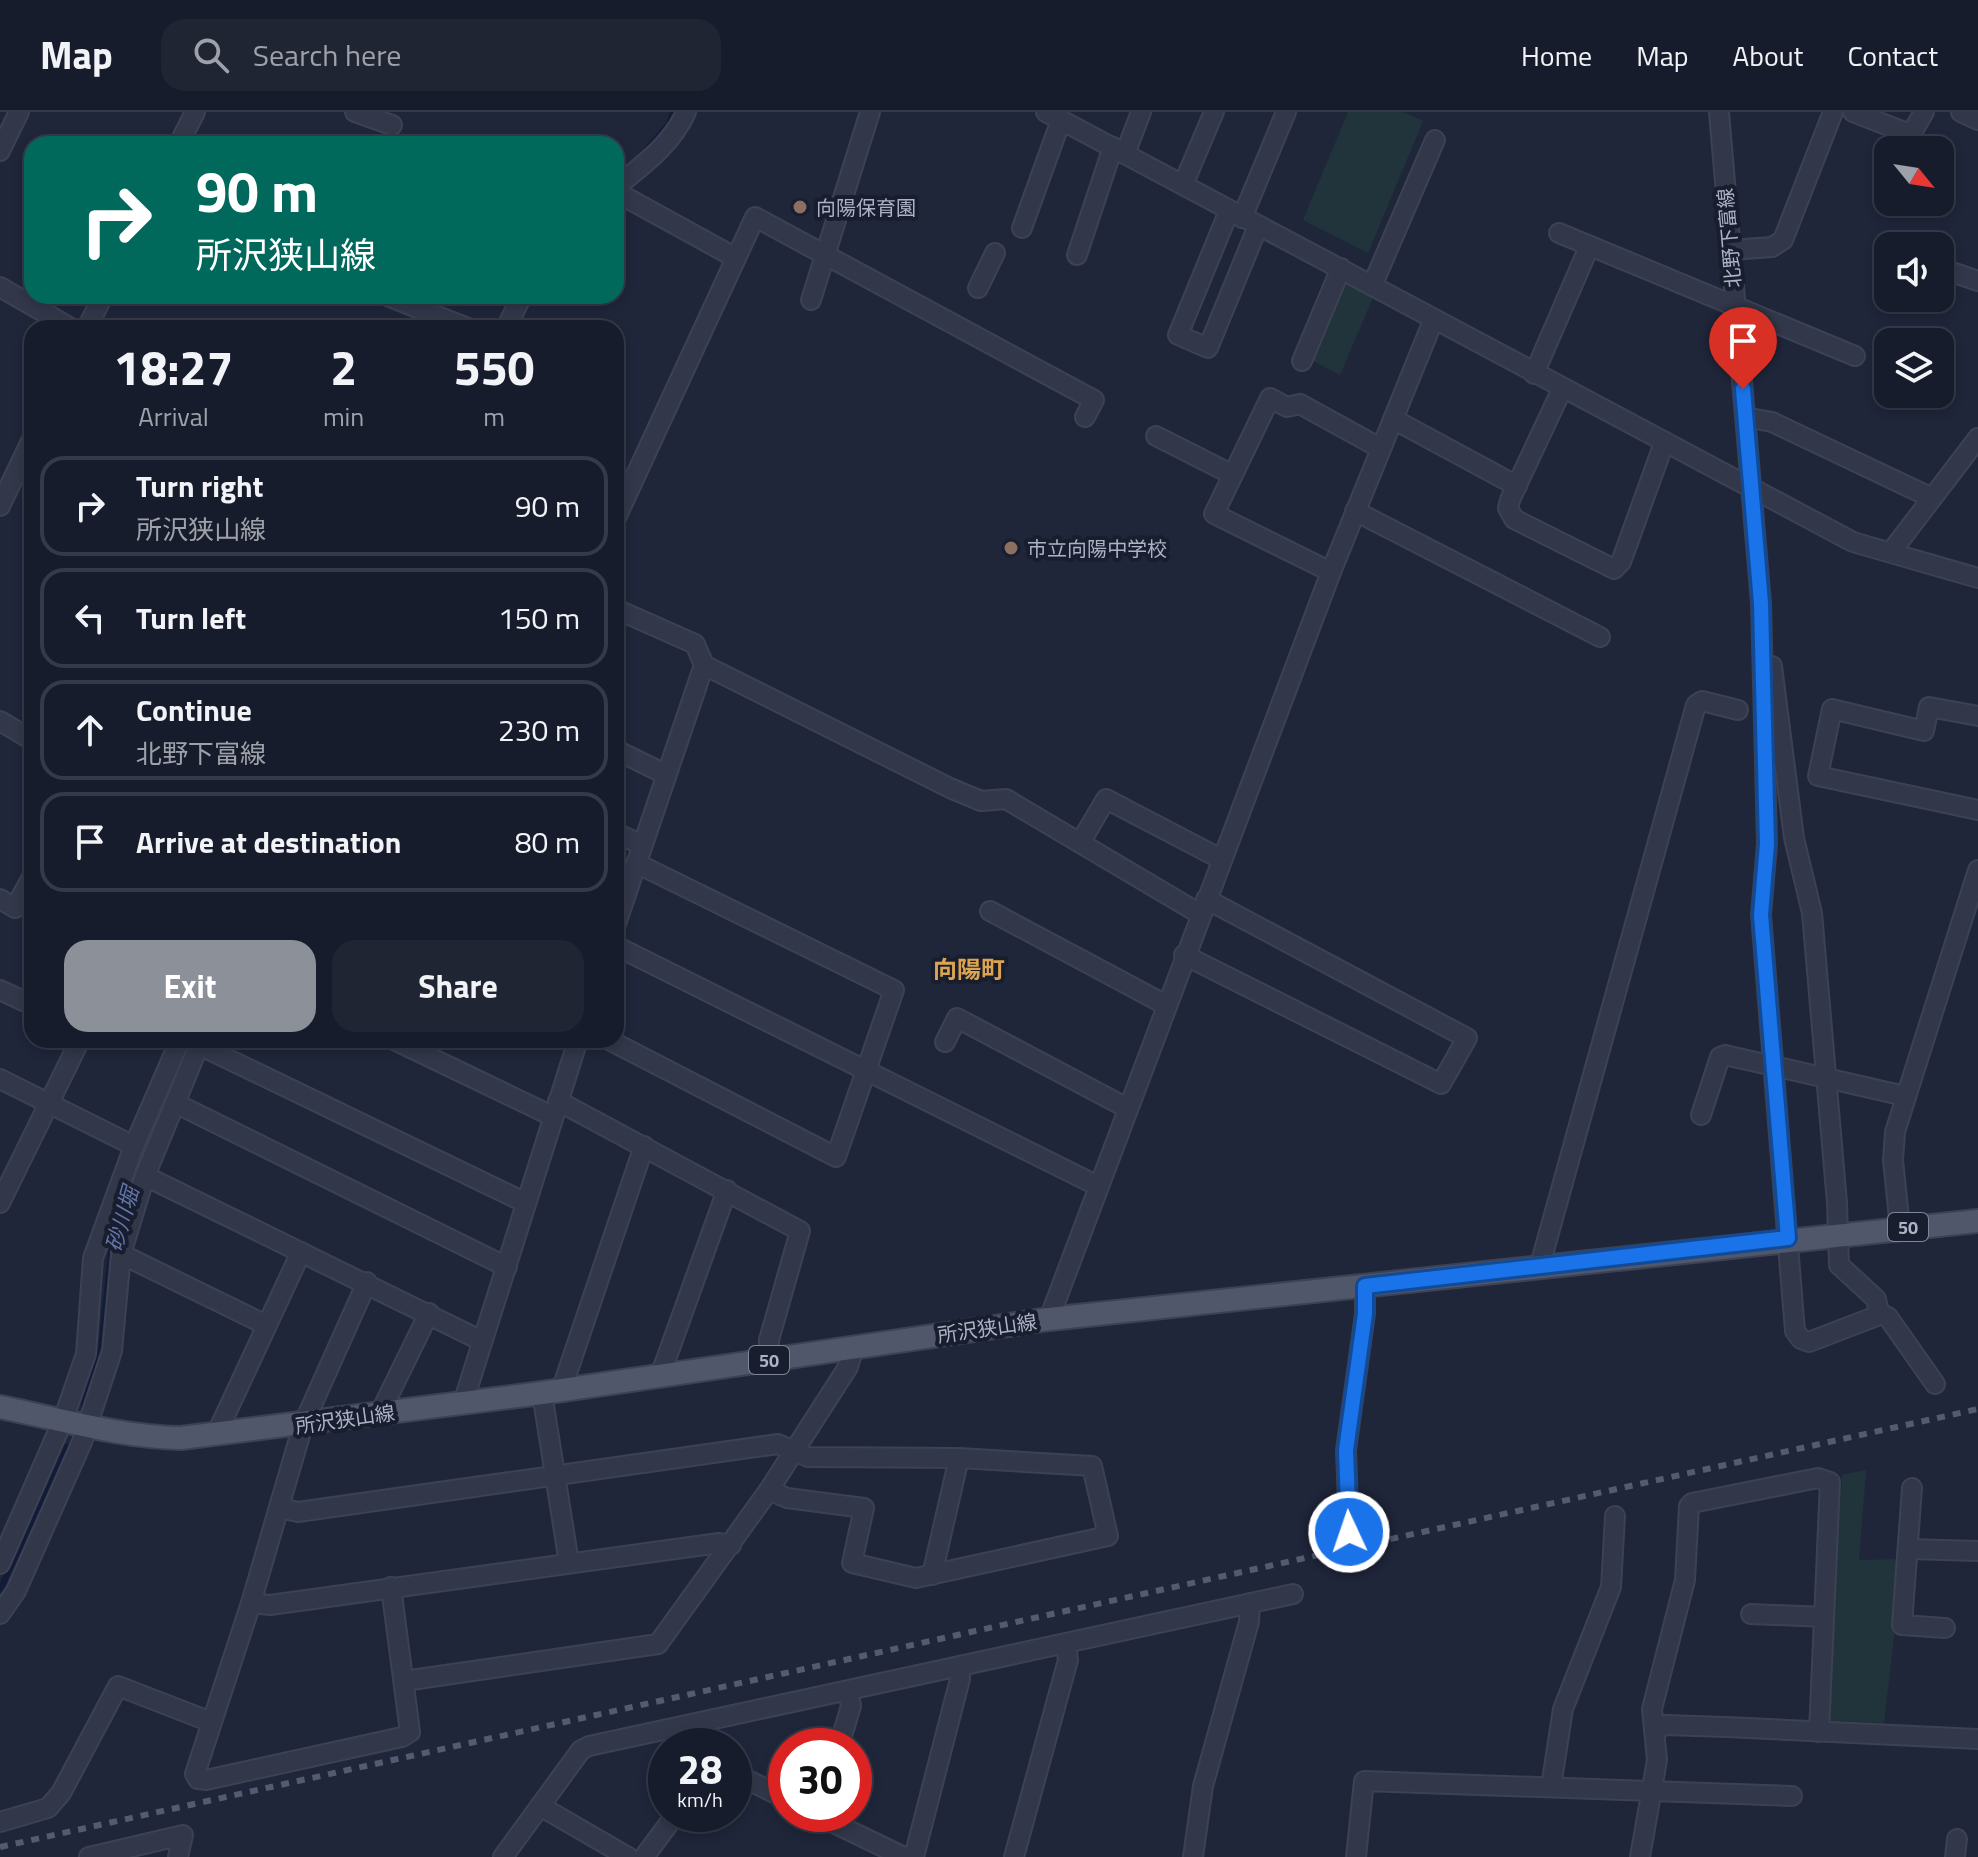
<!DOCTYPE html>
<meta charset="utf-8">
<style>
body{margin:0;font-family:"Titillium Web","Noto Sans JP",sans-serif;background:#202534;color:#f1f3f6;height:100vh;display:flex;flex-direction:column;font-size:30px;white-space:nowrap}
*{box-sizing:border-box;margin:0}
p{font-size:26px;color:#9ea1a9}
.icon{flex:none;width:44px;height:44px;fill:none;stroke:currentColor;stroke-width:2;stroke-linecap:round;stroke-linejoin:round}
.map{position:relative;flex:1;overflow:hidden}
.drawer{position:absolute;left:24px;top:208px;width:600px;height:728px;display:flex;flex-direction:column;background:#171c2c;border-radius:24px;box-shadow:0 4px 12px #0003,0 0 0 2px #363a48}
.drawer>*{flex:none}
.hud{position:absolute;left:24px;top:24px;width:600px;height:168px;border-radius:24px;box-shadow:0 4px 12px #0003,0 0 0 2px #363a48;background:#00695c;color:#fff;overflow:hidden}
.needle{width:52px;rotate:120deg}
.tools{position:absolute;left:1874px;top:24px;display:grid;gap:16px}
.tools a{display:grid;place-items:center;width:80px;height:80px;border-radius:16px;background:#171c2c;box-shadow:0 4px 12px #0003,0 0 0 2px #363a48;font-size:40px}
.speed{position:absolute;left:648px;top:1616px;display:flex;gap:16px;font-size:40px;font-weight:700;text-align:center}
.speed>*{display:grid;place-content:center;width:104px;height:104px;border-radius:50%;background:#171c2c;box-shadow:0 4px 12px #0003,0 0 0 2px #363a48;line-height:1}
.speed small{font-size:20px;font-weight:400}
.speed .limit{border:12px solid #d22;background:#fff;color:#111}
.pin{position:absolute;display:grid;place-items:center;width:68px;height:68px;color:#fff;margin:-82px -34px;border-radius:50% 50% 50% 0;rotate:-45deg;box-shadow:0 0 8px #0007}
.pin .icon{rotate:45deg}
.me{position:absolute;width:88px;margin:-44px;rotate:357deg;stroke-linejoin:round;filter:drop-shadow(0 0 6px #0008)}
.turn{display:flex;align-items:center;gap:28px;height:168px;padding:0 40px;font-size:36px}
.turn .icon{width:104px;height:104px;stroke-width:2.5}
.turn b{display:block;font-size:56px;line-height:68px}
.eta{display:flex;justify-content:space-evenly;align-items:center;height:136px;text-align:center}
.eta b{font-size:48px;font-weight:700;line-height:56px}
.primary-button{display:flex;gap:16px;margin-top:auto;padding:16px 40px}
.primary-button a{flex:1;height:92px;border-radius:24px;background:#8c9099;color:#fff;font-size:32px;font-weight:700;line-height:92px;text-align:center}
.primary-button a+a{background:#202534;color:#f1f3f6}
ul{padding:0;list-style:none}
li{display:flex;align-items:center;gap:24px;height:100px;margin:0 16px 12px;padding:0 24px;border:4px solid #363a48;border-radius:24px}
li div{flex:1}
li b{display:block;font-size:30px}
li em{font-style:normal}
header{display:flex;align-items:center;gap:48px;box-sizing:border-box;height:112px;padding:0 40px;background:#171c2c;border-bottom:2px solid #363a48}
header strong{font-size:38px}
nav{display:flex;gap:44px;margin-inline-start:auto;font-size:28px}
.search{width:560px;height:72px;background:#202534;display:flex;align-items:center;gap:20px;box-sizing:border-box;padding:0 28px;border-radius:24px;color:#9ea1a9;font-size:30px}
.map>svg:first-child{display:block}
.green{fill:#21343b}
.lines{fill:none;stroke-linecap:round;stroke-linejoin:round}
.stream{stroke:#121b37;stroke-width:6}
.minor-casing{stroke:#3c4253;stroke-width:22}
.major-casing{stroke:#3c4253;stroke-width:26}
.minor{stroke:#32384a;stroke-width:18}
.major{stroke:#50576a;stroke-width:22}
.rail{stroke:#545b71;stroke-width:6;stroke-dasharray:8 8;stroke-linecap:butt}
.route-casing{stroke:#114b97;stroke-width:20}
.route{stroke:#1a73e8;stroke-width:14}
.education-dot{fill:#8d6e63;stroke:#181e2e;stroke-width:3}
.labels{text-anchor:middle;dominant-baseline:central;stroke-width:8;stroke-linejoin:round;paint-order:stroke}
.shield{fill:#181e2e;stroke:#808699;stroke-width:2}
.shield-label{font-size:18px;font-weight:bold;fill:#adb2c7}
.poi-label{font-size:20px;fill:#adb2c7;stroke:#181e2e;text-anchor:start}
.street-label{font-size:20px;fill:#adb2c7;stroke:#181e2e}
.water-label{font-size:22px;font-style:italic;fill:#6275a9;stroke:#181e2e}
.quarter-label{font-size:24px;font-weight:bold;fill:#dca452;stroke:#181e2e}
</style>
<header>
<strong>Map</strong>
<div class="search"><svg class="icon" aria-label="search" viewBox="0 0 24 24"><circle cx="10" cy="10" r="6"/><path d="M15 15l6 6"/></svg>Search here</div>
<nav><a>Home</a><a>Map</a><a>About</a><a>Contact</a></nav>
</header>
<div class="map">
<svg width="1978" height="1745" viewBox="0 0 1978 1745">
<rect width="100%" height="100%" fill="#1f263a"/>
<g class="green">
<polygon points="1348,0 1403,0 1423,9 1368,141 1303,108"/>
<polygon points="1343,167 1374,183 1340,263 1311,248"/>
<polygon points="1866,1358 1859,1448 1903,1447 1884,1611 1825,1609 1842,1363"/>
</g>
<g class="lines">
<g class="stream">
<polyline points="643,42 669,12 673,0"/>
<polyline points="84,1293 101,1238 111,1141 132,1070 190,928"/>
<polyline points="0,1478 66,1335"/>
</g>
<defs>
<g id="minor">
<polyline points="355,0 392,13"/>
<polyline points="1046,0 1853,430 1978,466"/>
<polyline points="1719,0 1761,491 1767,732 1761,803 1795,1219 1801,1227 1809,1230 1882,1202 1888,1205 1935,1272"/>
<polyline points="1853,0 1907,21 1914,17 1924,0"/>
<polyline points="1961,0 1978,8"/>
<polyline points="179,32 195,0"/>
<polyline points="0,39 19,0"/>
<polyline points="1125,42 1141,0"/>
<polyline points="1183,73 1214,0"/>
<path d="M616,75C643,53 672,32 686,0"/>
<polyline points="616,80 736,146"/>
<polyline points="1229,99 1178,223 1208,236 1258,114"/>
<polyline points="1242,106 1286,0"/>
<polyline points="1022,116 1061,8"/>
<polyline points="1559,121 1855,244"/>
<polyline points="1730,138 1772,135 1783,128 1833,0"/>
<polyline points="1077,143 1113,35"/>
<polyline points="1940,156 1978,169"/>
<polyline points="1372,174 1435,28"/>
<polyline points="0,175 71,216"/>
<polyline points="978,176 995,141"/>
<polyline points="387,184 468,216"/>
<polyline points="811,188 870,0"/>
<polyline points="87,216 103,184"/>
<polyline points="506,216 522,184"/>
<polyline points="1302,249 1341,156"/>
<polyline points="1534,262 1589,135"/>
<polyline points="1562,277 1510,388 1508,396 1514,407 1614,457 1621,450 1664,331"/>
<polyline points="1745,305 1772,310 1932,386"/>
<polyline points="1393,307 1517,374"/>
<polyline points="1156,324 1233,363"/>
<polyline points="0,394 32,327"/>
<polyline points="1355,399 1600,525"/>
<polyline points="616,406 755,105 1094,288 1085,305"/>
<polyline points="1891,440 1978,326"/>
<polyline points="1331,460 1214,402 1270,286 1287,295 1300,292 1380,336"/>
<polyline points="616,497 695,532 704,553 950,676 981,689 1006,687 1200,802"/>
<polyline points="1772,554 1794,726 1812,801 1837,1091 1839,1153 1876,1187 1879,1201"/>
<polyline points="1978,604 1929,595 1924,619 1832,597 1818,664 1978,698"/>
<polyline points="0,609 32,628"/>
<polyline points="616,638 665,662"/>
<polyline points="616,721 642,733"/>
<polyline points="1080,731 1106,687 1221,747"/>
<polyline points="0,787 15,796 32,765"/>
<polyline points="990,799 1166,893"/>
<polyline points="616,812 704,553"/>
<polyline points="616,834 1098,1074"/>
<polyline points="1184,843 1441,972 1467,926 1206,787"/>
<polyline points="0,878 32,893"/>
<polyline points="394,928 552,1004"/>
<polyline points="609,928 836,1045 894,878 636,751"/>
<polyline points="945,930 957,906 1127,996"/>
<polyline points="199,933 526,1091"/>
<polyline points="0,967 134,1034"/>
<polyline points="558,989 800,1119 769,1228 769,1248"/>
<polyline points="175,991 507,1155"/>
<polyline points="1701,1003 1720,945 1725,943 1896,982"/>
<polyline points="145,1064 482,1229"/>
<polyline points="0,1091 80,928"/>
<polyline points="1900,1116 1893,1048 1895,1020 1978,758"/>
<polyline points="121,1142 266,1213"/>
<polyline points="1540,1153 1696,593 1702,589 1738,598"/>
<polyline points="367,1170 303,1313 251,1491 195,1662 198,1667 206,1668 402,1625 410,1620 391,1475"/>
<polyline points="1049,1207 1331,460 1433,209"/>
<polyline points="660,1264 727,1078"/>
<polyline points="561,1279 644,1034"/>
<polyline points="542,1281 569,1451"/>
<polyline points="463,1291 578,928"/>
<polyline points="379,1303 429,1201"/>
<polyline points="216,1323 301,1140"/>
<polyline points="1912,1376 1902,1513 1945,1516"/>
<polyline points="280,1396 298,1400 778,1332 808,1345 959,1346 1092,1354 1108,1424 916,1466 852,1451 864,1396 787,1386 769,1378"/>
<polyline points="1349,1420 1346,1338 1365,1202 1365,1174"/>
<polyline points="1909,1437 1978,1439"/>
<polyline points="0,1452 63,1308 86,1242 93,1146 134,1034 180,928"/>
<polyline points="932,1463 959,1346"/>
<polyline points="251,1491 270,1493 719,1431 731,1433"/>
<polyline points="0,1502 16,1479 82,1330 112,1239 121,1142 145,1064 201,928"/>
<polyline points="1751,1502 1824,1505"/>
<polyline points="404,1569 658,1532 769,1378 848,1255 854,1235"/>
<polyline points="1654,1618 1666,1613 1726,1615 1978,1627"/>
<polyline points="839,1634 851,1594 848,1579"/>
<polyline points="734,1661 786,1687"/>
<polyline points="1551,1675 1563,1597 1611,1475 1615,1404"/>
<polyline points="540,1694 628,1745"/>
<polyline points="815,1702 904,1745"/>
<polyline points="0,1710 48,1696 61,1681 118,1574 211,1610"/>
<polyline points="89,1745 183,1723 178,1745"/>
<polyline points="503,1745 581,1638 589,1634 1293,1482"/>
<polyline points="644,1745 676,1702"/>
<polyline points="914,1745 960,1567 960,1555"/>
<polyline points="1014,1745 1068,1548 1066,1533"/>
<polyline points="1193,1745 1203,1674 1249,1510 1250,1491"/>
<polyline points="1356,1745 1364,1669 1792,1684"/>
<polyline points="1640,1745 1657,1648 1652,1597 1685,1468 1689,1394 1692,1391 1818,1366 1830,1370 1819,1620"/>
<polyline points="1955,1745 1957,1727"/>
</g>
<path id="major" d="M0,1295C60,1307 120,1325 181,1326L542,1281L1049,1207L1978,1109"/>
</defs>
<use href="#minor" class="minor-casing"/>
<use href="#major" class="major-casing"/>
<use href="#minor" class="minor"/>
<use href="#major" class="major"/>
<polyline class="rail" points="0,1735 1978,1297"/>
</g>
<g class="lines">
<defs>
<polyline id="route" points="1349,1420 1346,1338 1365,1202 1365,1174 1788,1126 1761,803 1767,732 1761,491 1743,277"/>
</defs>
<use href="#route" class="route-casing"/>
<use href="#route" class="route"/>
</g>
<g class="education-dot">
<circle cx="800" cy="95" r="8"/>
<circle cx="1011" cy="436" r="8"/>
</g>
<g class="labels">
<g class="shield">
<rect x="1888" y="1101" width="40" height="28" rx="6"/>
<rect x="749" y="1234" width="40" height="28" rx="6"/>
</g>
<g class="shield-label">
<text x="1908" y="1115">50</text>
<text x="769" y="1248">50</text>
</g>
<g class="poi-label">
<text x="816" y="95">向陽保育園</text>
<text x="1027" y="436">市立向陽中学校</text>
</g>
<g class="street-label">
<text transform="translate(1729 126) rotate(-95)">北野下富線</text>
<text transform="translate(987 1216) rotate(-8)">所沢狭山線</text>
<text transform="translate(345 1307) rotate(-8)">所沢狭山線</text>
</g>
<g class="water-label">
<text transform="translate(122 1107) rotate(-74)">砂川堀</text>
</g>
<g class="quarter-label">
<text x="969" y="857">向陽町</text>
</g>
</g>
</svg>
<div class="tools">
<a><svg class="needle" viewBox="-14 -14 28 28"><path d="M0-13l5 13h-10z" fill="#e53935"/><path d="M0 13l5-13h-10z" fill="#9ea1a9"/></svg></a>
<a><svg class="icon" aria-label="sound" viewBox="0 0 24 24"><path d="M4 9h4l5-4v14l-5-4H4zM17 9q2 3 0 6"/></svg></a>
<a><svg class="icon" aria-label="layers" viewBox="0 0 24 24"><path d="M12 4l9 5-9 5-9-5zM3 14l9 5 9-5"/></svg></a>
</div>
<div class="speed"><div>28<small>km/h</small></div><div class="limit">30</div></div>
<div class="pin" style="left:1743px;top:277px;background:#d93025"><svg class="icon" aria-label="arrive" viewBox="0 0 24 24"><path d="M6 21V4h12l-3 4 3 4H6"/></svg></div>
<svg class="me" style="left:1349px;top:1420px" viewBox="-20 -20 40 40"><circle r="17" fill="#1a73e8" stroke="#fff" stroke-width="3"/><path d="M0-11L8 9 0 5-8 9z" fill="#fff"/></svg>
<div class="hud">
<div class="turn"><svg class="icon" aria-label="right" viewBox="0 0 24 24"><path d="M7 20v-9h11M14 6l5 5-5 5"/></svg><div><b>90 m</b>所沢狭山線</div></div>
</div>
<section class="drawer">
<div class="eta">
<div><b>18:27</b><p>Arrival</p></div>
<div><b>2</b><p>min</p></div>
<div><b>550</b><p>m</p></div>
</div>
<ul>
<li><svg class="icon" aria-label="right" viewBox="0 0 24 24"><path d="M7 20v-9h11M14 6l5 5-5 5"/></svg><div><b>Turn right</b><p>所沢狭山線</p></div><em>90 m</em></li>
<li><svg class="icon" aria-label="left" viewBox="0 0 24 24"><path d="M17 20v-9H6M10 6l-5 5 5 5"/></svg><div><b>Turn left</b></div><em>150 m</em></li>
<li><svg class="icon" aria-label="ahead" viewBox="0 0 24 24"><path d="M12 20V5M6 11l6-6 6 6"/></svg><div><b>Continue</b><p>北野下富線</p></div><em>230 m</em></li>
<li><svg class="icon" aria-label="arrive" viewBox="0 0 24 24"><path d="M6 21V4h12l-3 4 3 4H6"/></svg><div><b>Arrive at destination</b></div><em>80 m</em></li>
</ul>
<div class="primary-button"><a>Exit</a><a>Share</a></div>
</section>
</div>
